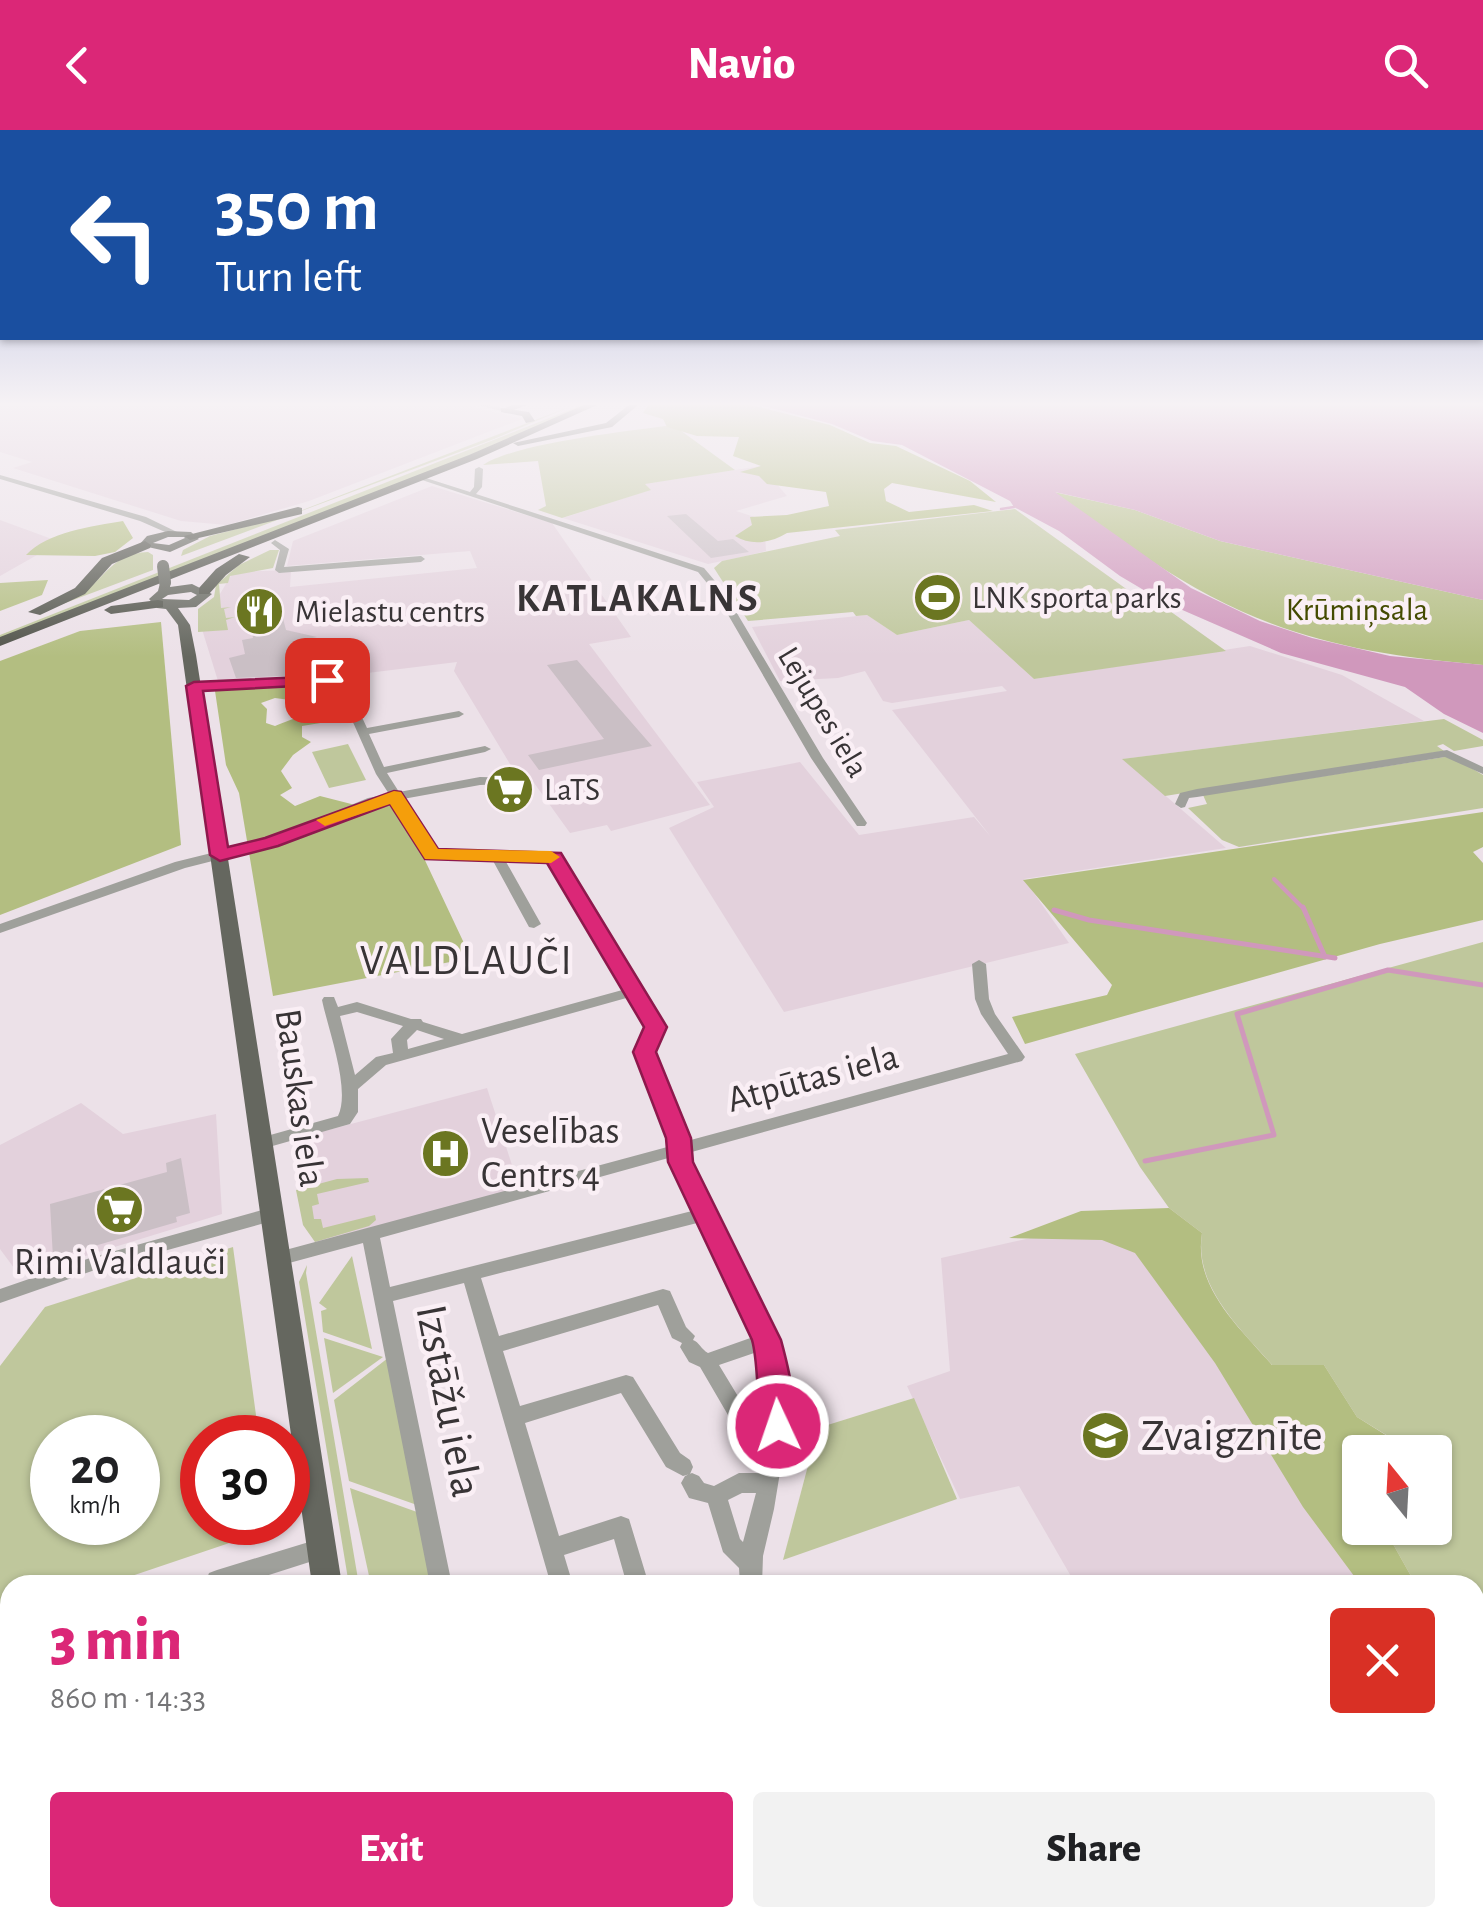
<!DOCTYPE html>
<meta charset="utf-8">
<style>
body{margin:0;font-family:"Alegreya Sans",sans-serif;background:#f2f2f2;color:#202124;height:100vh;display:flex;flex-direction:column;font-size:38px;white-space:nowrap}
*{box-sizing:border-box;margin:0}
p{font-size:32px;color:#757577}
.icon{flex:none;width:55px;height:55px;fill:none;stroke:currentColor;stroke-width:2;stroke-linecap:round;stroke-linejoin:round}
.map{position:relative;flex:1;overflow:hidden}
.panel{position:absolute;left:0px;top:1445px;width:1485px;height:352px;display:flex;flex-direction:column;background:#fff;border-radius:30px 30px 0 0;box-shadow:0 2px 8px #0004}
.panel>*{flex:none}
.hud{position:absolute;left:0px;top:0px;width:1485px;height:210px;box-shadow:0 2px 8px #0004;background:#1a4fa0;color:#fff;overflow:hidden}
.needle{width:65px;rotate:342deg}
.buttons{position:absolute;left:1342px;top:1305px;display:grid;gap:20px}
.buttons a{display:grid;place-items:center;width:110px;height:110px;border-radius:10px;background:#fff;box-shadow:0 2px 8px #0004;font-size:50px}
.speed{position:absolute;left:30px;top:1285px;display:flex;gap:20px;font-size:50px;font-weight:700;text-align:center}
.speed>*{display:grid;place-content:center;width:130px;height:130px;border-radius:50%;background:#fff;box-shadow:0 2px 8px #0004;line-height:1}
.speed small{font-size:25px;font-weight:400}
.speed .limit{border:15px solid #d22;background:#fff;color:#111}
.pin{position:absolute;display:grid;place-items:center;width:85px;height:85px;color:#fff;margin:-42px;border-radius:20px;box-shadow:0 5px 15px #0006}
.me{position:absolute;width:110px;margin:-55px;rotate:357deg;stroke-linejoin:round;filter:drop-shadow(0 0 8px #0008)}
.turn{display:flex;align-items:center;gap:35px;height:210px;padding:0 50px;font-size:45px}
.turn .icon{width:130px;height:130px;stroke-width:2.5}
.turn b{display:block;font-size:70px;line-height:85px}
.round{display:grid;place-items:center;flex:none;width:105px;height:105px;border-radius:10px;background:#f2f2f2}
.summary{display:flex;align-items:center;justify-content:space-between;height:170px;padding:0 50px}
h1{font-size:60px;font-weight:800;line-height:75px;color:#db2777}
.button{display:flex;gap:20px;margin-top:auto;padding:20px 50px}
.button a{flex:1;height:115px;border-radius:10px;background:#db2777;color:#fff;font-size:40px;font-weight:800;line-height:115px;text-align:center}
.button a+a{background:#f2f2f2;color:#202124}
header{display:flex;justify-content:space-between;align-items:center;height:130px;padding:0 50px;background:#db2777;color:#fff;font-size:45px;font-weight:800}
.map>svg:first-child{display:block}
.built{fill:#e3d1dc}
.green{fill:#bfc79c;fill-rule:evenodd}
.forest{fill:#b3be81}
.water{fill:#d098bc}
.lines{fill:none;stroke-linecap:round;stroke-linejoin:round}
.stream-far3{stroke:#d098bc;stroke-width:2.5}
.stream-far2{stroke:#d098bc;stroke-width:4}
.stream-far1{stroke:#d098bc;stroke-width:5}
.stream{stroke:#d098bc;stroke-width:8}
.building{fill:#cabfc5}
.minor{fill:#9fa09b;fill-rule:evenodd}
.major{fill:#65675f;fill-rule:evenodd}
.highway{fill:#51534a;fill-rule:evenodd}
.major-bridge{stroke:#65675f;stroke-width:12}
.route{fill:#db2777;stroke:#8e194d;stroke-width:2.5}
.slow{fill:#f59e0b}
.labels{text-anchor:middle;dominant-baseline:central;stroke-width:9;stroke-linejoin:round;paint-order:stroke}
.far-poi-label{font-size:32px;fill:#383436;stroke:#faeff5;text-anchor:start}
.far-park-label{font-size:32px;fill:#444b01;stroke:#faeff5}
.far-street-label{font-size:32px;fill:#383436;stroke:#faeff5}
.street-label{font-size:38px;fill:#383436;stroke:#faeff5}
.poi-label{font-size:38px;fill:#383436;stroke:#faeff5;text-anchor:start}
.far-district-label{font-size:40px;font-weight:bold;letter-spacing:2.5px;fill:#383436;stroke:#faeff5}
.quarter-label{font-size:42px;letter-spacing:2.5px;fill:#383436;stroke:#faeff5}
.near-street-label{font-size:45px;fill:#383436;stroke:#faeff5}
.near-poi-label{font-size:45px;fill:#383436;stroke:#faeff5;text-anchor:start}
</style>
<header><svg class="icon" aria-label="back" viewBox="0 0 24 24"><path d="M15 5l-7 7 7 7"/></svg>Navio<svg class="icon" aria-label="search" viewBox="0 0 24 24"><circle cx="10" cy="10" r="6"/><path d="M15 15l6 6"/></svg></header>
<div class="map">
<svg width="1483" height="1797" viewBox="0 0 1483 1797">
<rect width="100%" height="100%" fill="#ece1e8"/>
<g class="built">
<polygon points="0,275 466,275 522,289 309,371 227,395 181,391 13,338 32,332 0,322"/>
<polygon points="761,336 787,366 736,381 764,390 766,421 746,426 708,434 563,388 650,360 643,354"/>
<polygon points="432,356 552,393 631,507 589,514 710,675 611,701 607,695 570,703 532,650 513,639 454,541 457,532 343,546 218,551 201,496 233,442 291,440 290,457 477,438 470,421 287,436 293,411"/>
<polygon points="0,390 60,412 0,446"/>
<polygon points="867,485 897,505 969,490 1034,549 1250,516 1342,545 1424,591 1123,629 1226,718 1024,749 1069,813 784,882 669,698 714,677 697,652 800,632 859,705 974,687 991,707 892,580 1007,561 1002,556 892,573 883,571 865,541 838,548 780,551 752,497"/>
<polygon points="487,958 522,1066 320,1123 307,1092 293,1023 298,1008"/>
<polygon points="81,973 123,1004 216,984 222,1084 20,1146 0,1119 0,1015"/>
<polygon points="1142,1083 1375,1455 1076,1455 1019,1356 960,1369 907,1256 950,1241 941,1128"/>
</g>
<g class="green">
<polygon points="574,275 494,309 181,426 183,420 210,406 287,386"/>
<polygon points="582,275 586,275 454,332 0,510 0,505"/>
<path d="M673,295L735,340L645,354L651,360L562,388L538,380L546,376L538,331L483,335C515,313 630,301 673,295Z"/>
<polygon points="1015,379 1150,476 1160,474 1226,521 1034,549 969,490 897,505 867,485 856,486 853,482 748,491 714,438 722,431 840,406 835,400"/>
<polygon points="270,420 279,420 273,438 230,446 228,453 219,454 221,478 231,477 224,479 226,488 235,487 226,490 228,500 198,502 198,479 214,467 216,455 239,435"/>
<path d="M148,422L153,425V440L28,487C46,480 65,474 81,464C107,447 111,424 148,422Z"/>
<polygon points="1444,589 1483,610 1483,616 1454,621 1443,614 1437,616 1444,621 1165,666 1122,629"/>
<polygon points="348,614 366,650 329,658 312,622"/>
<polygon points="1451,626 1483,645 1483,678 1239,717 1222,710 1188,678 1207,674 1203,665"/>
<path d="M1483,812V1539L1475,1536V1455H1416L1384,1398H1435V1322H1382L1388,1306L1357,1287L1324,1235L1273,1236C1239,1197 1194,1157 1202,1103L1169,1078L1140,1037L1075,924Z"/>
<polygon points="368,1048 369,1052 317,1064 319,1074 312,1076 314,1089 321,1089 323,1098 375,1085 376,1090 369,1096 315,1112 303,1095 296,1060 337,1049"/>
<path d="M233,1117L259,1307L202,1308V1392L270,1393L271,1399L105,1455H10V1487L0,1490V1236L45,1177ZM52,1308H138V1392H52Z"/>
<polygon points="352,1126 372,1219 323,1202 321,1181 327,1179 319,1173"/>
<polygon points="307,1135 306,1143 359,1455 349,1455 299,1152"/>
<polygon points="324,1208 383,1227 333,1263"/>
<polygon points="388,1228 417,1375 349,1351 334,1270"/>
<polygon points="914,1268 957,1369 783,1430 818,1298"/>
<polygon points="350,1358 417,1382 431,1455 371,1455"/>
<polygon points="1475,1578 1483,1581 1483,1777 1475,1774"/>
</g>
<g class="forest">
<path d="M648,275H751L830,295L870,313L896,316L970,351L996,372L892,353L884,359L886,371L909,382L974,375L993,381L787,403C771,413 751,416 735,406L752,395L750,387L787,385L829,376L826,362L767,354L759,346L740,342L761,336L733,326L739,307L697,306L667,297L663,289L643,283Z"/>
<path d="M1054,362L1135,380L1220,411L1483,470V535C1349,523 1260,504 1147,428C1116,407 1082,387 1054,362Z"/>
<path d="M123,391L133,408L115,422L95,426L26,425C47,402 93,396 123,391Z"/>
<polygon points="48,450 42,465 0,481 0,453"/>
<polygon points="161,492 181,715 0,785 0,531 80,501"/>
<path d="M318,554L327,575L275,568L261,573L267,579L266,593L275,596C298,587 314,578 339,590L302,596V607L311,612L293,625L281,641L292,658L280,665L295,676L320,666L367,678L390,672L422,724L471,828L273,866L239,663L226,635L215,561L228,556Z"/>
<polygon points="1483,682 1483,717 1473,722 1483,733 1483,790 1380,814 1025,914 1012,887 1107,865 1112,855 1023,750"/>
<path d="M1169,1078L1202,1103C1193,1157 1239,1197 1272,1235H1324L1357,1287L1389,1307L1382,1322H1360V1398H1384L1416,1455H1352L1357,1450L1303,1377L1215,1233L1135,1123L1102,1110L1009,1108L1081,1081Z"/>
</g>
<polygon class="water" points="760,275 1483,275 1483,470 1220,411 1135,380 1055,362 1191,458 1260,491 1312,508 1390,526 1483,535 1483,603 1444,584 1405,557 1281,523 1164,472 1120,446 1059,401 1014,377 1010,371 902,315 872,311 832,294"/>
<g class="lines">
<polyline class="stream-far3" points="1001,379 1014,377"/>
<polyline class="stream-far2" points="1274,749 1304,779"/>
<g class="stream-far1">
<polyline points="1303,777 1325,827"/>
<polyline points="1054,780 1089,790 1335,828"/>
<polyline points="1145,1031 1274,1005 1237,884 1388,840 1483,855"/>
</g>
<g class="stream">
<polyline points="1475,1566 1483,1568"/>
<polyline points="1472,1788 1472,1797"/>
</g>
</g>
<g class="building">
<polygon points="686,384 718,411 733,409 749,422 711,428 667,386"/>
<polygon points="279,473 286,500 317,507 294,512 304,545 236,548 229,528 245,524 242,510 253,508 246,476"/>
<polygon points="577,530 652,616 539,640 528,625 604,609 547,535"/>
<polygon points="181,1028 190,1083 176,1087 177,1092 53,1128 50,1074 167,1042 166,1033"/>
</g>
<g class="lines">
<g class="minor">
<polygon points="478,275 490,275 508,280 505,282"/>
<polygon points="479,337 483,339 482,357 476,364 704,438 725,463 823,628 867,693 865,696 857,696 811,628 716,464 698,442 422,350 426,348 470,362 474,357 475,339"/>
<polygon points="0,345 146,387 179,403 172,405 140,391 0,349"/>
<polygon points="275,410 289,419 284,437 421,426 425,429 421,432 279,443 275,440 280,420 271,413"/>
<path d="M340,548L345,551L367,598L459,581L464,584L459,587L369,604L384,637L485,616L491,619L485,622L387,643L399,662L480,647L528,648L530,650L524,653L480,655L403,669L436,720L558,724L663,897L653,922L687,1011L1008,924L981,884L975,869L972,834L979,830L986,834L989,869L995,884L1025,927L1022,931L688,1023L689,1032L777,1210C784,1244 787,1277 784,1312L786,1317L783,1324L774,1379L763,1426L762,1455H740L739,1438L723,1422L708,1373L689,1368L681,1353L685,1346L692,1343L699,1346L704,1353L714,1356L739,1343H759L763,1319L728,1285L700,1237L689,1232L680,1217L682,1213L672,1208L658,1175L503,1221L520,1276L626,1245L633,1247L680,1323L690,1330L693,1337L690,1344L683,1346L666,1337L621,1263L525,1293L559,1406L621,1386L629,1389L649,1455H627L614,1409L564,1425L573,1455H551L464,1153L393,1171L452,1455H430L363,1113L278,1136L272,1134L269,1129L272,1124L278,1122L671,1016L637,922L649,897L630,867L386,935L358,959V982L350,994L262,1019L256,1017L254,1013L256,1009L338,986C351,960 328,899 322,870L324,867H334L338,877L357,872L411,889H421L423,892L462,904L626,859L550,731L505,730L541,794L534,798L529,797L492,729L428,727L393,671L375,674L276,715L185,738L0,803V794L175,732L268,709L368,668L389,664L376,644L336,554L194,559L189,556L194,553ZM357,882L403,896L391,909L393,923L376,927L355,945L340,886ZM417,900L444,909L408,919L407,910ZM672,1027L696,1080L390,1157L380,1108ZM701,1092L756,1206L708,1223C701,1219 699,1212 693,1210L695,1206L686,1197L670,1161L663,1159L499,1206L481,1148ZM760,1221L765,1253V1296L742,1273L719,1235ZM742,1363H756L743,1412L740,1409L728,1370Z"/>
<polygon points="1447,620 1483,637 1483,644 1445,627 1197,667 1189,668 1185,677 1181,678 1175,674 1180,663 1197,659"/>
<polygon points="273,1077 279,1079 282,1084 279,1089 92,1141 0,1173 0,1159 90,1128"/>
<polygon points="322,1408 330,1411 333,1418 330,1425 322,1428 238,1455 208,1455 206,1451 209,1443 217,1440"/>
<polygon points="476,1788 502,1788 503,1797 475,1797"/>
</g>
<g class="major">
<polygon points="513,275 527,275 505,283 501,280"/>
<polygon points="629,275 638,275 612,297 518,316 513,313 606,293"/>
<path d="M168,401L191,402L199,409L170,422L139,415L147,406ZM168,407H184L185,408L169,415L153,413Z"/>
<path d="M165,448L171,452L170,457L192,454L212,464L196,477L178,478L190,495L196,525L342,1455H312L178,495L166,479L157,478L149,469L158,461L161,449ZM191,462L197,465L189,470L162,469L168,465Z"/>
<polygon points="359,1788 395,1788 396,1797 360,1797"/>
</g>
<g class="highway">
<polygon points="584,275 597,275 477,329 0,516 0,507 469,325"/>
<polygon points="501,278 529,282 535,291 526,293 522,286 501,282"/>
<polygon points="298,377 302,378 302,384 190,410 184,406"/>
<polygon points="145,411 151,415 150,418 112,434 85,464 40,485 28,482 75,458 102,428"/>
<polygon points="239,424 250,427 226,445 209,464 199,464 199,458 216,439"/>
<polygon points="158,470 163,471 163,477 111,484 104,480 111,476"/>
</g>
<polyline class="major-bridge" points="163,436 165,452"/>
</g>
<linearGradient id="sky" x2="0" y2="1"><stop stop-color="#9ea9d6"/><stop offset="0.52" stop-color="#f6f2f5"/><stop offset="1" stop-color="#f6f2f5" stop-opacity="0"/></linearGradient>
<rect width="1483" height="527" fill="url(#sky)"/>
<path class="route" d="M327,546L333,547V554L203,561L228,717L265,708L394,661L401,662L438,719L561,723L667,897L656,922L691,1008L693,1032L781,1210C788,1236 800,1280 788,1305L778,1309L767,1305C754,1278 760,1239 752,1210L668,1032L666,1008L633,922L644,897L547,733L425,729L390,674L278,716L220,731L210,725L186,556L194,552Z"/>
<polygon class="slow" points="394,661 401,662 438,719 551,721 560,727 551,733 425,729 390,674 325,696 316,690"/>
<defs>
<symbol id="stadium-disc" viewBox="-11 -11 22 22"><circle r="9.5" fill="#6b7621" stroke="#faeff5"/><path d="M0-5a6.5 5 0 1 0 0 10a6.5 5 0 1 0 0-10ZM-3.5-1.8h7v3.6h-7Z" fill="#fff"/></symbol>
<symbol id="restaurant-disc" viewBox="-11 -11 22 22"><circle r="9.5" fill="#6b7621" stroke="#faeff5"/><path d="M-5-6h1v4h1v-4h1v4h1v-4h1v5L-1.5 .5V6h-2V.5L-5-1ZM5-6V6H3V1.5H1.5Q1.5-4 5-6Z" fill="#fff"/></symbol>
<symbol id="supermarket-disc" viewBox="-11 -11 22 22"><circle r="9.5" fill="#6b7621" stroke="#faeff5"/><path d="M-6-5.5h2.5l.6 2H6L4.5 2H-2.5L-4.4-4H-6ZM-1.5 3.2a1.3 1.3 0 1 0 .1 0ZM3 3.2a1.3 1.3 0 1 0 .1 0Z" fill="#fff"/></symbol>
<symbol id="hospital-disc" viewBox="-11 -11 22 22"><circle r="9.5" fill="#6b7621" stroke="#faeff5"/><path d="M-5-5h3v3.5h4V-5h3V5h-3V1.5h-4V5h-3Z" fill="#fff"/></symbol>
<symbol id="school-disc" viewBox="-11 -11 22 22"><circle r="9.5" fill="#6b7621" stroke="#faeff5"/><path d="M0-5L7-2L0 1L-7-2ZM-4 1L0 2.5L4 1V4Q0 6-4 4Z" fill="#fff"/></symbol>
</defs>
<g fill-rule="evenodd">
<use href="#stadium-disc" x="910" y="440" width="55" height="55"/>
<use href="#restaurant-disc" x="232" y="454" width="55" height="55"/>
<use href="#supermarket-disc" x="482" y="632" width="55" height="55"/>
<use href="#hospital-disc" x="418" y="996" width="55" height="55"/>
<use href="#supermarket-disc" x="92" y="1052" width="55" height="55"/>
<use href="#school-disc" x="1078" y="1278" width="55" height="55"/>
</g>
<g class="labels">
<g class="far-poi-label">
<text x="972" y="468">LNK sporta parks</text>
<text x="295" y="482">Mielastu centrs</text>
<text x="544" y="660">LaTS</text>
</g>
<g class="far-park-label">
<text x="1357" y="480">Krūmiņsala</text>
</g>
<g class="far-street-label">
<text transform="translate(823 582) rotate(59)">Lejupes iela</text>
</g>
<g class="street-label">
<text transform="translate(813 949) rotate(-15)">Atpūtas iela</text>
<text transform="translate(299 968) rotate(82)">Bauskas iela</text>
</g>
<g class="poi-label">
<text x="481" y="1002">Veselības<tspan x="481" dy="44">Centrs 4</tspan></text>
<text x="120" y="1133" text-anchor="middle">Rimi Valdlauči</text>
</g>
<g class="far-district-label">
<text x="638" y="469">KATLAKALNS</text>
</g>
<g class="quarter-label">
<text x="467" y="831">VALDLAUČI</text>
</g>
<g class="near-street-label">
<text transform="translate(448 1271) rotate(79)">Izstāžu iela</text>
</g>
<g class="near-poi-label">
<text x="1141" y="1306">Zvaigznīte</text>
</g>
</g>
</svg>
<div class="buttons">
<a><svg class="needle" viewBox="-14 -14 28 28"><path d="M0-13l5 13h-10z" fill="#e53935"/><path d="M0 13l5-13h-10z" fill="#757577"/></svg></a>
</div>
<div class="speed"><div>20<small>km/h</small></div><div class="limit">30</div></div>
<div class="pin" style="left:327px;top:550px;background:#d93025"><svg class="icon" aria-label="arrive" viewBox="0 0 24 24"><path d="M6 21V4h12l-3 4 3 4H6"/></svg></div>
<svg class="me" style="left:778px;top:1296px" viewBox="-20 -20 40 40"><circle r="17" fill="#db2777" stroke="#fff" stroke-width="3"/><path d="M0-11L8 9 0 5-8 9z" fill="#fff"/></svg>
<div class="hud">
<div class="turn"><svg class="icon" aria-label="left" viewBox="0 0 24 24"><path d="M17 20v-9H6M10 6l-5 5 5 5"/></svg><div><b>350 m</b>Turn left</div></div>
</div>
<section class="panel">
<div class="summary"><div><h1>3 min</h1><p>860 m · 14:33</p></div><a class="round" style="background:#d93025;color:#fff"><svg class="icon" aria-label="close" viewBox="0 0 24 24"><path d="M6 6l12 12M18 6L6 18"/></svg></a></div>
<div class="button"><a>Exit</a><a>Share</a></div>
</section>
</div>
